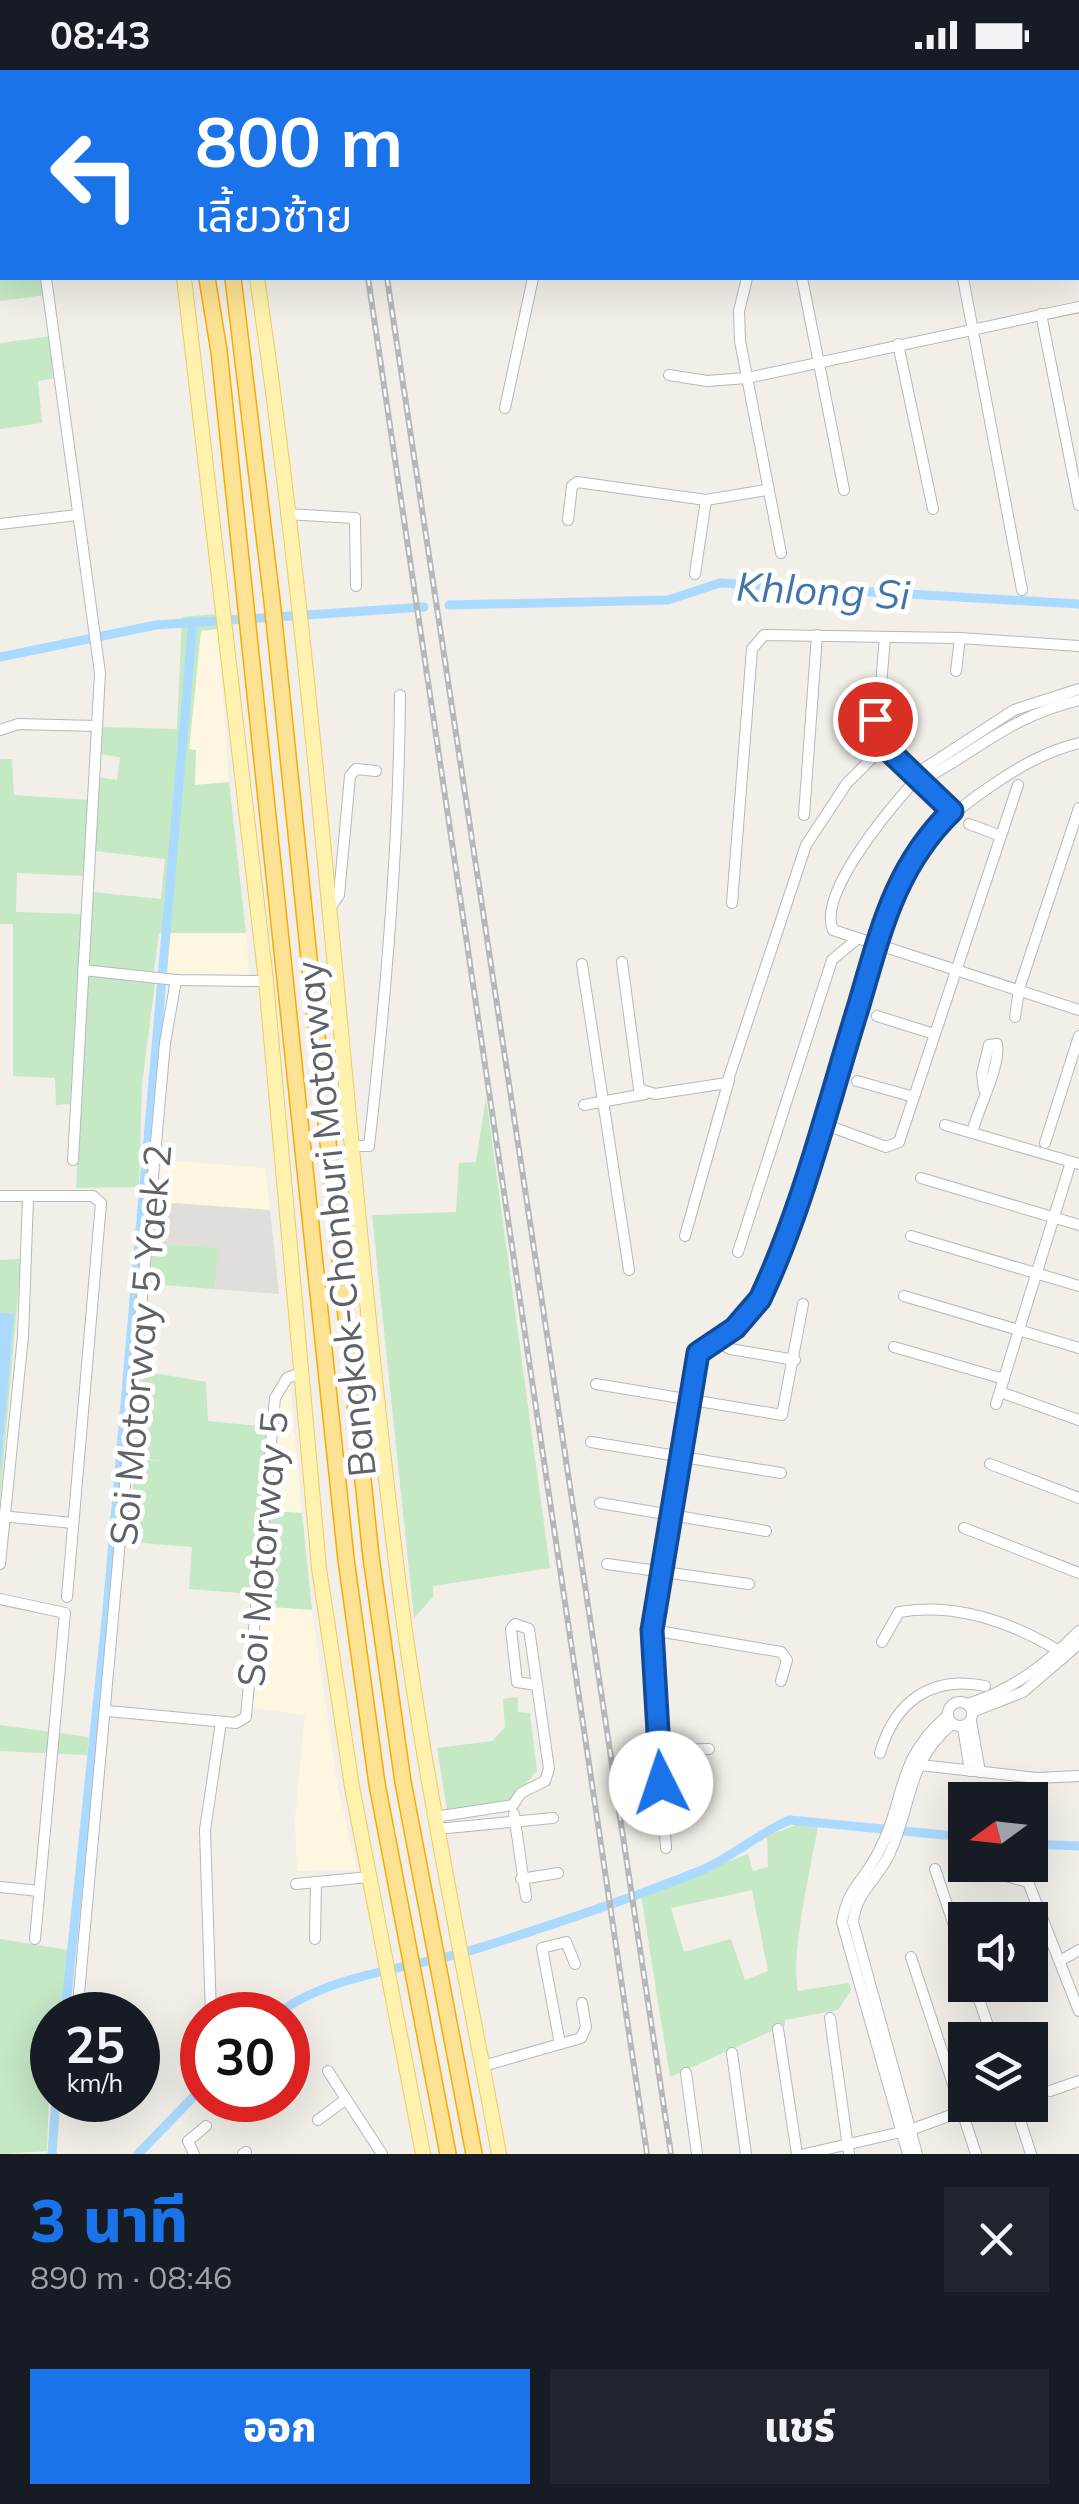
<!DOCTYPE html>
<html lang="th">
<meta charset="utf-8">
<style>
body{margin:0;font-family:Mulish,"Noto Sans Thai",sans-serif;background:#20242c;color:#f1f3f6;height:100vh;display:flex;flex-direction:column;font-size:38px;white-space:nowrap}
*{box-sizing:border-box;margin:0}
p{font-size:32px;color:#9ea1a6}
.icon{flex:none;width:55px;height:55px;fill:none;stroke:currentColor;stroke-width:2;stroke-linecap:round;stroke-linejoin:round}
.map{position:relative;height:2084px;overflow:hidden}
.details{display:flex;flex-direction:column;background:#171b24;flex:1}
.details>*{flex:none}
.guide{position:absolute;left:0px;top:0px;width:1080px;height:210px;box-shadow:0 10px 40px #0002;background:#1a73e8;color:#fff;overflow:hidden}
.needle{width:65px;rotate:255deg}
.controls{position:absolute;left:948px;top:1712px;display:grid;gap:20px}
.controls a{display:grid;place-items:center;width:100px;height:100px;border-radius:0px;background:#171b24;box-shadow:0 10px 40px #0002;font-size:50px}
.speed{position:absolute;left:30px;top:1922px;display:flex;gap:20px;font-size:50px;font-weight:700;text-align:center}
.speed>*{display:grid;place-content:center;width:130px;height:130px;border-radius:50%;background:#171b24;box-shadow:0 10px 40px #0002;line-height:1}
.speed small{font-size:25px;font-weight:400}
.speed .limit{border:15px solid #d22;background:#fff;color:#111}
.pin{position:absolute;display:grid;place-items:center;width:85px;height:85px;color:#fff;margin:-42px;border:5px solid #fff;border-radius:50%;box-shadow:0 2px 10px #0007}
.me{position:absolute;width:110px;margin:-55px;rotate:356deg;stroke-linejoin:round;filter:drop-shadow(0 0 8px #0008)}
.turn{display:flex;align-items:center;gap:35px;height:210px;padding:0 30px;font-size:45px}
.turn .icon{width:130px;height:130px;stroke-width:2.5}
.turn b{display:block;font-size:70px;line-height:85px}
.round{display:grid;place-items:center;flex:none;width:105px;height:105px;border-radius:0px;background:#20242c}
.summary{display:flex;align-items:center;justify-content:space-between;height:170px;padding:0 30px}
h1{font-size:60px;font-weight:800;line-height:75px;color:#1a73e8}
.cta{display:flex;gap:20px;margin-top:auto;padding:20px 30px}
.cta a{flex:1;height:115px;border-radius:0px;background:#1a73e8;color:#fff;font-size:40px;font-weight:800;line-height:115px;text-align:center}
.cta a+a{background:#20242c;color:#f1f3f6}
.status{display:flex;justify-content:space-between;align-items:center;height:70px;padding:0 50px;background:#171b24;direction:ltr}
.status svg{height:28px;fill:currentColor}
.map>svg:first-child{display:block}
.commercial{fill:#fef7e0}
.industrial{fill:#e0deda}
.green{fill:#c5e8c5;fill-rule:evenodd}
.water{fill:#aadaff}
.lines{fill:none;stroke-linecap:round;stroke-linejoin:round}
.canal{stroke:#aadaff;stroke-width:9}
.minor-casing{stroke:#b5b8bc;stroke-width:12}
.major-casing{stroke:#f2c960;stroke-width:16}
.highway-casing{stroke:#f9ab00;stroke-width:18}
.minor{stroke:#fff;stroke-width:10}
.major{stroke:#fff2af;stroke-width:14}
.highway{stroke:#fde293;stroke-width:15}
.rail-casing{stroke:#b6b7b8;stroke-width:6}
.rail{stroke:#fff;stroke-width:2.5;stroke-dasharray:8;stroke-linecap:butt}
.route-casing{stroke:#114b97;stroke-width:25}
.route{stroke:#1a73e8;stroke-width:18}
.labels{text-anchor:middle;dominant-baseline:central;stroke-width:10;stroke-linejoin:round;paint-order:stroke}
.street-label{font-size:38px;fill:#5f6368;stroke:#fff}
.water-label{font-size:40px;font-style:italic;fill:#4174aa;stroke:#fff}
</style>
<div class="status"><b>08:43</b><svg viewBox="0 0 49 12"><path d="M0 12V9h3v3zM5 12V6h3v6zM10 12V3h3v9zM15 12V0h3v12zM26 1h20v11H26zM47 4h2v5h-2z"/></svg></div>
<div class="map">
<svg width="1079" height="2084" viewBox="0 0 1079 2084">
<rect width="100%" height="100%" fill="#f1efe8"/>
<g class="commercial">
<polygon points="218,559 229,712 194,715 196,680 189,680 201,561"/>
<polygon points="171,863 246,863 249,908 165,905"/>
<polygon points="161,1090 265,1098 270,1140 158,1132"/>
<polygon points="286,1316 290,1316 302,1443 270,1441 280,1324"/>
<polygon points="260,1536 312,1540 338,1719 357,1800 297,1801 295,1749 305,1645 252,1638"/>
</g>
<polygon class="industrial" points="158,1132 270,1140 279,1224 215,1219 217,1178 153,1173"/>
<g class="green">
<polygon points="0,126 2,208 43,208 45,225 0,231"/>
<polygon points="51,266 56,308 38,311 42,353 0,359 0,273"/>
<polygon points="217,544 218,559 201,561 189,679 196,680 195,715 229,712 246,863 159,863 154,902 92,896 88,890 92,822 161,829 165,789 94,781 97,707 117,710 120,687 100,684 102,657 177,659 182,547"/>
<polygon points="0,689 12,689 14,725 89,730 84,806 17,803 16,842 81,844 70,1034 56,1035 55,1008 13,1006 13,854 0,854"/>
<polygon points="87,904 155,913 142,1014 139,1117 76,1118"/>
<polygon points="486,1027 550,1498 433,1516 433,1527 414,1548 372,1145 456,1142 459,1093 476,1092"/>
<polygon points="153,1173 218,1178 215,1219 150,1214"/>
<polygon points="21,1189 0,1431 0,1190"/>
<polygon points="143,1301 206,1312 208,1351 268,1357 253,1524 189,1519 192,1477 129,1472 135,1389 162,1391 136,1387"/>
<polygon points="270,1441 302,1443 312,1540 260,1536"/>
<polygon points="518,1627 518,1642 530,1643 537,1701 507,1734 447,1739 437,1678 492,1671 505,1657 503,1629"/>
<polygon points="0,1655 89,1667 87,1685 0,1681"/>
<path d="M799,1754L818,1755C811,1799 790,1882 798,1921L849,1913L851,1920L838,1940L785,1950V1955L670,2007L641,1825L748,1784L753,1801L768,1797L767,1766ZM752,1820L768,1901L745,1910L731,1869L684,1882L671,1838Z"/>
<polygon points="0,1869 68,1880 61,1945 52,1945 47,2081 0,2084"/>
</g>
<polygon class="water" points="0,1243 14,1244 0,1402"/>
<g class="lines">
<g class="canal">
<polyline points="449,535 668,530 720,513 1079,534"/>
<polyline points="0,587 156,555 424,537"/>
<polyline points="1030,1774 1079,1776"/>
<polyline points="65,1945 107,1540 193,552"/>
<path d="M276,1945C332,1902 414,1899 479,1878C552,1855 627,1830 697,1802C731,1789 756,1764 790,1750L965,1767"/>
<polyline points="52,2084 56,2030"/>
<polyline points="138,2084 202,2018"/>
</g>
<defs>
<g id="minor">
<polyline points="18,0 19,2"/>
<polyline points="921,0 922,2"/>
<polyline points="1073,0 1073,2"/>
<polyline points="393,2 393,0"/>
<polyline points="419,2 419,0"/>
<polyline points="461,2 461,0"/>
<polyline points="494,2 495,0"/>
<polyline points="574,2 574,0"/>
<polyline points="717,2 718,0"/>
<polyline points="801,2 801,0"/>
<polyline points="0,17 2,17"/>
<polyline points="1078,26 1079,34"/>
<polyline points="46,208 100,603 73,1090"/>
<polyline points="747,208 739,241 740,271 781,483"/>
<polyline points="802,208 844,420"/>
<polyline points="963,208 1022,520"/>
<polyline points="1041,244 1079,435"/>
<polyline points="898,274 933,439"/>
<polyline points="669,305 707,311 747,308 1079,237"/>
<polyline points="505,338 533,208"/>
<polyline points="286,444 355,448 356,516"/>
<polyline points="568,450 572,416 577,412 706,430 766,420"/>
<polyline points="0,454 77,445"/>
<polyline points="695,504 706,430"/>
<polyline points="885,567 877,664 952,741"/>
<polyline points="956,601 960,568"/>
<polyline points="0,660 18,654 97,656"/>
<polyline points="914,705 1014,640 1079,619"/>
<path d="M917,713C977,682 1008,647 1079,630"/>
<path d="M911,715C888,741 817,825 833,860L1079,940"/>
<polyline points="804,745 817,565"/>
<polyline points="969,754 1001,766"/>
<polyline points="732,833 752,579 764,565 960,568 1079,576"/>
<polyline points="329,839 339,825 350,706 356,699 376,701"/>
<polyline points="622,892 639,1019 655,1024 727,1013 806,775 847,713 885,675"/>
<polyline points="582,894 629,1200"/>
<polyline points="83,900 176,910 266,911"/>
<polyline points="877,946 934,964"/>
<polyline points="1015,947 1019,919 1079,738"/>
<polyline points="857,1011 914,1027"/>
<polyline points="984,1019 982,1004 989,975 997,974"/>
<polyline points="584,1035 645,1024"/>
<polyline points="821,1053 886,1077 899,1072 1018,715"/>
<polyline points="945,1055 1079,1094"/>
<path d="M972,1063C978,1038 1001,996 997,974"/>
<polyline points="1045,1073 1079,966"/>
<path d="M353,1076H369C386,927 399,775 400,625"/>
<polyline points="921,1108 1079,1155"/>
<polyline points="0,1126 93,1126 101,1133 67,1527"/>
<polyline points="685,1166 729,1010"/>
<polyline points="911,1166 1079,1216"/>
<polyline points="738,1182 832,890 857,869"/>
<polyline points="904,1226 1079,1278"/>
<polyline points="718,1272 730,1279 795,1290"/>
<polyline points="894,1277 1004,1309"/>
<polyline points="596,1314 782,1345 803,1234"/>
<polyline points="1000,1322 1079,1350"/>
<polyline points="996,1334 1071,1092"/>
<polyline points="591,1372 781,1403"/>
<polyline points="990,1394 1079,1428"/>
<polyline points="600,1433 766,1461"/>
<polyline points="1,1446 73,1453"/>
<polyline points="964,1458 1079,1503"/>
<polyline points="0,1494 23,1266 28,1128"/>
<polyline points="607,1494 749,1514"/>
<polyline points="0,1529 65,1543 35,1869"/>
<polyline points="652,1560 781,1582 787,1590 781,1611"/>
<path d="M882,1572L899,1542C957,1532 1011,1552 1059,1581"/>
<circle cx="960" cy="1644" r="12"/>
<path d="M968,1634C1014,1619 1045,1595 1079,1561"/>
<polyline points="108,1641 236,1653 246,1647 275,1328 287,1308 301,1303"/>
<polyline points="972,1642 1023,1622 1079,1574"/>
<polyline points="971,1651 980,1702"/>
<polyline points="963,1657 970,1701"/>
<polyline points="659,1680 709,1679"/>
<path d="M880,1683C895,1631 932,1605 985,1616"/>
<polyline points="911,1694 1037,1708 1079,1706"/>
<polyline points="514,1744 526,1827"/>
<polyline points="435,1747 513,1735 521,1723 545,1711 549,1699 529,1559 515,1554 511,1559 517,1612 536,1615"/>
<polyline points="437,1759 553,1748"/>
<path d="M666,1778L652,1560L698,1283C733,1264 756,1239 772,1203C799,1121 824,1039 851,957C887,848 887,785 991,716C1019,697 1046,681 1079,673"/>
<polyline points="935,1799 965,1888"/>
<polyline points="985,1800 1028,1812 1079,1941"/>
<polyline points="521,1809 558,1803"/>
<polyline points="296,1814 369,1807"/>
<polyline points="0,1817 39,1821"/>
<polyline points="315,1869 316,1812"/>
<polyline points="911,1887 976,2084"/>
<polyline points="1060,1891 1079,1880"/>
<polyline points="974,1915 993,1970"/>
<polyline points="77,1945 165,973 176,910"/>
<polyline points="211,1945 205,1760 221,1652"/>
<polyline points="830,1948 849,2084"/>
<polyline points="778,1959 797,2084"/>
<polyline points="560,1974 542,1878 566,1872 575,1894"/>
<polyline points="732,1983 746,2084"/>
<polyline points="483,1996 581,1968 586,1957 582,1933"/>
<polyline points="328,2001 346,2029"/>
<polyline points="686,2003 697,2084"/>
<polyline points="1050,2021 1079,2011"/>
<polyline points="1015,2035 1031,2084"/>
<polyline points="318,2050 346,2029 382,2084"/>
<polyline points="194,2084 188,2071 206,2056"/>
<polyline points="243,2084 246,2082"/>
<polyline points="805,2084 910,2060 979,2035"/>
<path d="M908,2084L842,1852C848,1817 864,1811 878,1783C907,1728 894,1691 948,1645"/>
<path d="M917,2084L853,1852C856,1822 877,1810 889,1785C913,1734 905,1694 952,1654"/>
</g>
<g id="major">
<polyline points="152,0 153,2"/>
<polyline points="225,0 226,2"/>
<polyline points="184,208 266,911 319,1498 352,1717 423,2084"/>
<path d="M257,208C320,631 343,1060 395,1484C419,1686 462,1884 499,2084"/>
</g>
<g id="highway">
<polyline points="175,0 175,2"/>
<polyline points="202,0 203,2"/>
<polyline points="207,208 219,281 346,1489 377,1714 448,2084"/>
<polyline points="233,208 272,531 371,1487 403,1712 474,2084"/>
</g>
</defs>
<use href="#minor" class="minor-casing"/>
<use href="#major" class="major-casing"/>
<use href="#highway" class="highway-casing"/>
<use href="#minor" class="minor"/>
<use href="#major" class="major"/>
<use href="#highway" class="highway"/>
<defs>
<g id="rail">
<polyline points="330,0 331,2"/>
<polyline points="355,0 356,2"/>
<polyline points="368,208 647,2084"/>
<polyline points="387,208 671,2084"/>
</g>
</defs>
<use href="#rail" class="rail-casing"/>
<use href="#rail" class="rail"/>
</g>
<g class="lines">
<defs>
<path id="route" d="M661,1713L652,1560L698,1283L735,1258L760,1229C803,1138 828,1034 858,938C880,864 894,797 952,741L884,676L875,649"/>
</defs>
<use href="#route" class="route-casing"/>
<use href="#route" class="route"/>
</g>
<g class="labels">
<g class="street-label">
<text transform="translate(335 1149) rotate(-96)">Bangkok-Chonburi Motorway</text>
<text transform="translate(140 1275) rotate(-85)">Soi Motorway 5 Yaek 2</text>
<text transform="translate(262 1479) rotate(-85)">Soi Motorway 5</text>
</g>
<g class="water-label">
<text transform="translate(823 520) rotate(3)">Khlong Si</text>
</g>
</g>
</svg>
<div class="controls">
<a><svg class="needle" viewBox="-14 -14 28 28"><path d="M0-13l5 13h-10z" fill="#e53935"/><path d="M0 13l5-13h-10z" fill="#9ea1a6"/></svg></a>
<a><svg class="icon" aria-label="sound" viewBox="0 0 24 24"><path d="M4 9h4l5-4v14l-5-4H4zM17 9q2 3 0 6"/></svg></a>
<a><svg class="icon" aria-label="layers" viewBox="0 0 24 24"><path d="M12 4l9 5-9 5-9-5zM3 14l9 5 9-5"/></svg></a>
</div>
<div class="speed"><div>25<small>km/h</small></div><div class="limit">30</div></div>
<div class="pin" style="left:875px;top:649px;background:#d93025"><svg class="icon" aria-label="arrive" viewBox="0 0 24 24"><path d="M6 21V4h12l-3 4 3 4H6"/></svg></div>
<svg class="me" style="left:661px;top:1713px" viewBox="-20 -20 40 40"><circle r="19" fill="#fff"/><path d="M0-13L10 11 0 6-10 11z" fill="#1a73e8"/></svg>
<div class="guide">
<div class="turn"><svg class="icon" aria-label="left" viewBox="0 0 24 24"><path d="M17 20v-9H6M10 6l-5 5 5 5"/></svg><div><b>800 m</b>เลี้ยวซ้าย</div></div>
</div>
</div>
<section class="details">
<div class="summary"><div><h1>3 นาที</h1><p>890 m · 08:46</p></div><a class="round"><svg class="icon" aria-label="close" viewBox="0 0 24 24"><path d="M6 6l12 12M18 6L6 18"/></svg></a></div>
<div class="cta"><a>ออก</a><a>แชร์</a></div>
</section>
